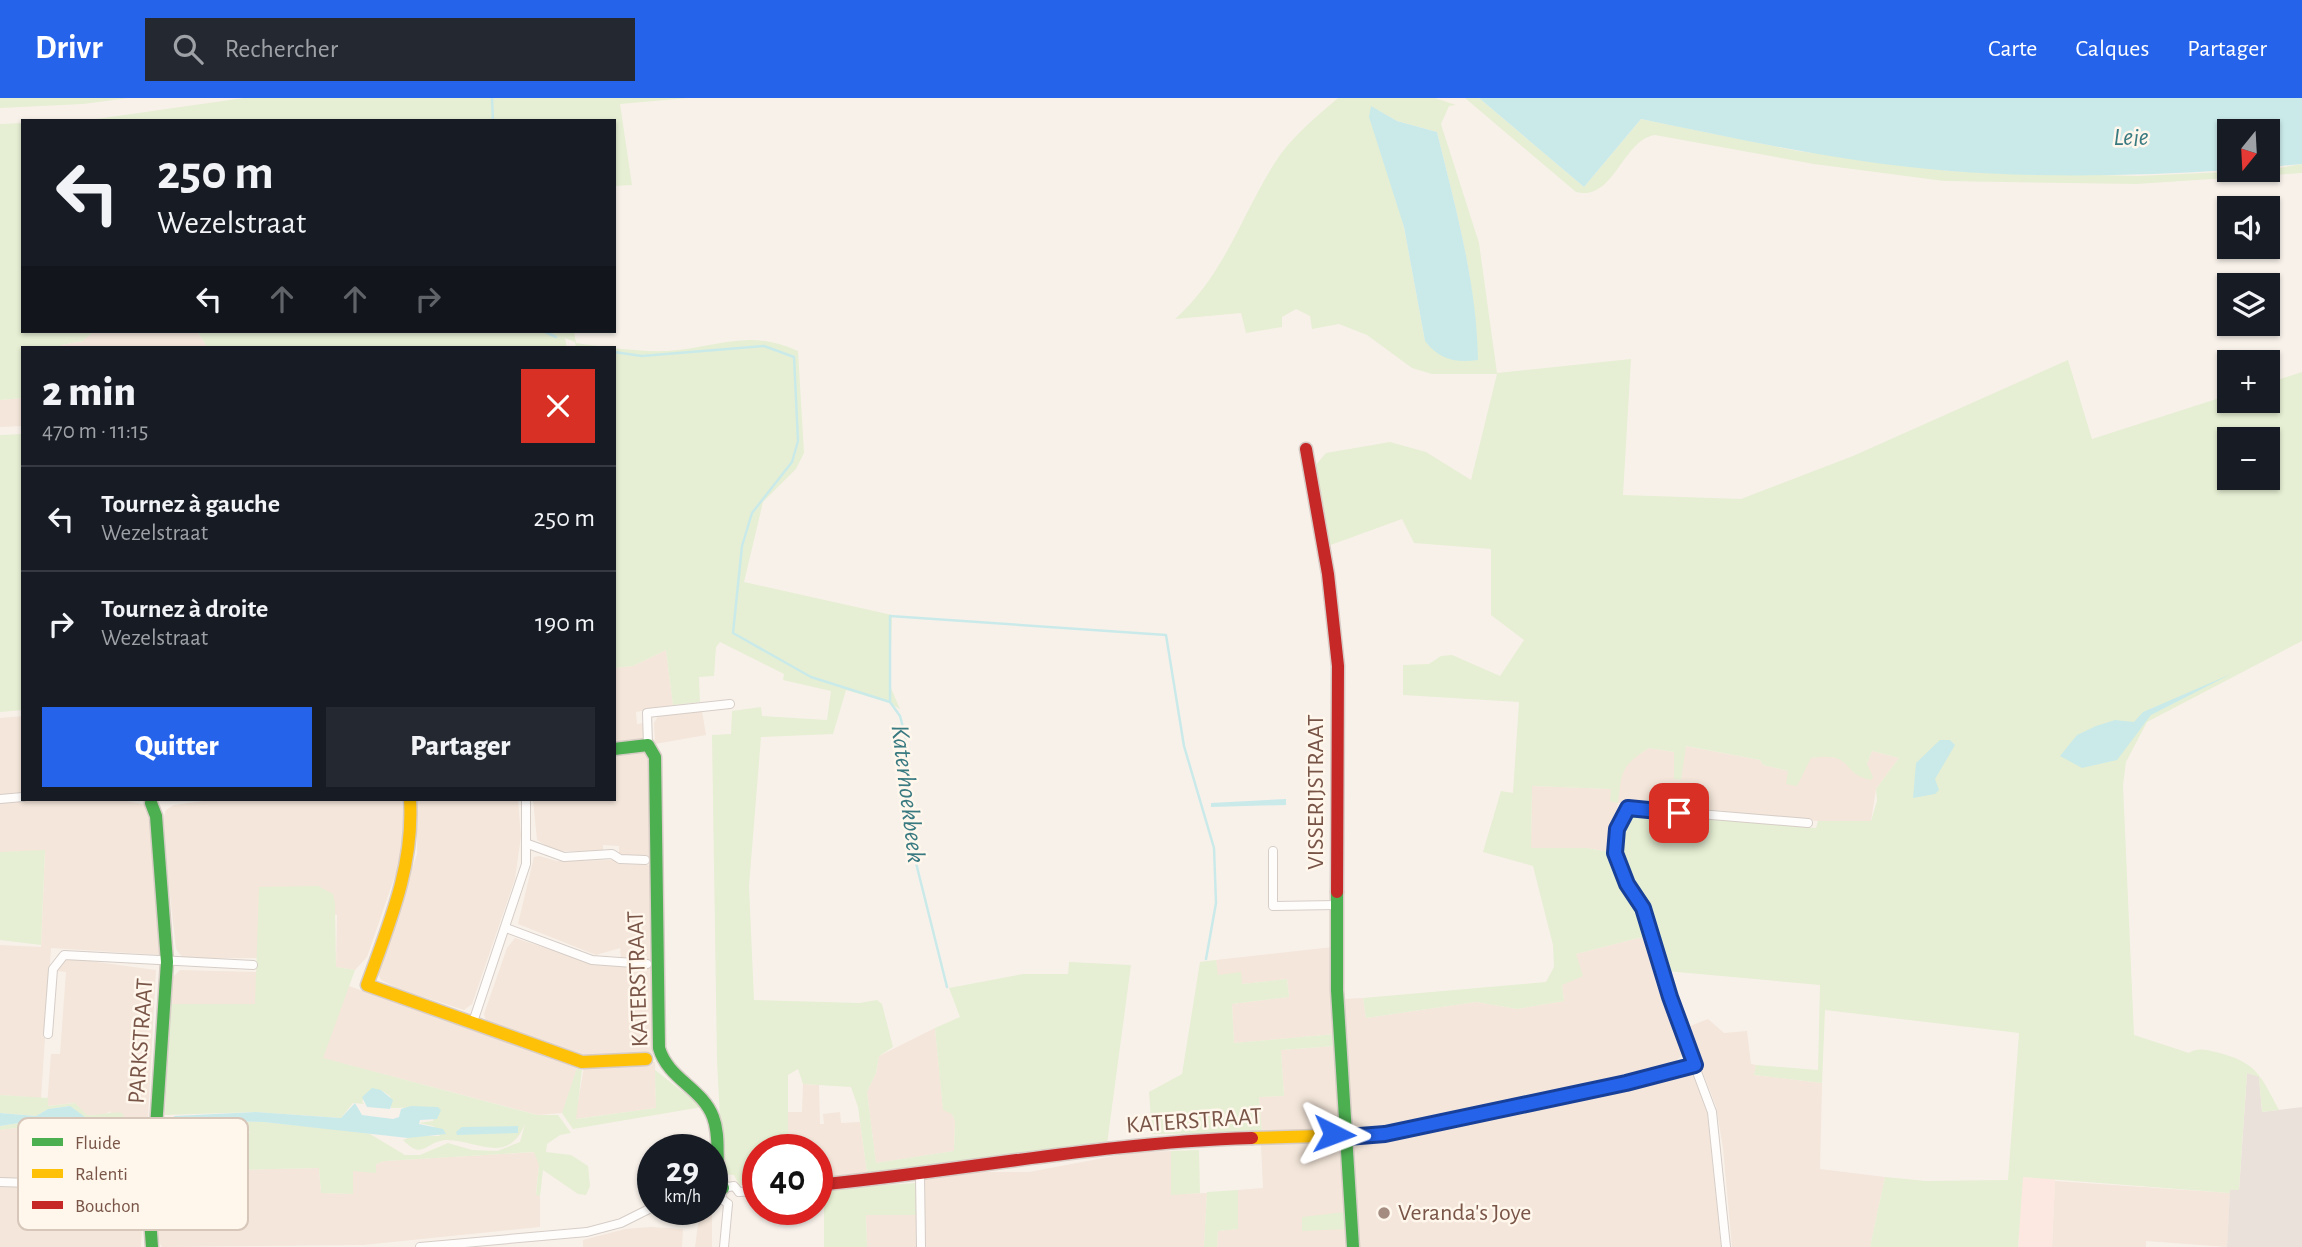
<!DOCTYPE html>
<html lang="fr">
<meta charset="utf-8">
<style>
body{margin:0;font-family:"Alegreya Sans",sans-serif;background:#242831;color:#f1f3f6;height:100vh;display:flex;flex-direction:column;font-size:26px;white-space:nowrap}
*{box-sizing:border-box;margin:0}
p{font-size:23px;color:#9ea1a6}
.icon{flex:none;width:38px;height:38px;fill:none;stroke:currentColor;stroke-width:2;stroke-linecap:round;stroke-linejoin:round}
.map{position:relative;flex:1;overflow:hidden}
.details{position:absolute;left:21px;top:248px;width:595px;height:455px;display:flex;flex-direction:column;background:#171b24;border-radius:0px;box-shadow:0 2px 5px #0004}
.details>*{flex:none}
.top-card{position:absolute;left:21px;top:21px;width:595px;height:214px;border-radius:0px;box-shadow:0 2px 5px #0004;background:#171b24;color:#f1f3f6;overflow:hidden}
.needle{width:46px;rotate:198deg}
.buttons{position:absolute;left:2217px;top:21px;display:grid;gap:14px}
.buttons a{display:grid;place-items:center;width:63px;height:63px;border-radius:0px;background:#171b24;box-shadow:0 2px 5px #0004;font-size:35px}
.speed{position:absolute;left:637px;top:1036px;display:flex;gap:14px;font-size:35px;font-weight:700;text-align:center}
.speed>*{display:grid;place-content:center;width:91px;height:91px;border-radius:50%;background:#171b24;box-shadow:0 2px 5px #0004;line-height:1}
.speed small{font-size:18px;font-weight:400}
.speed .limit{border:10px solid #d22;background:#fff;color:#111}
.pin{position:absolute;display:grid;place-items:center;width:60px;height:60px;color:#fff;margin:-30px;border-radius:14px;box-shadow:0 4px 10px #0006}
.me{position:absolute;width:77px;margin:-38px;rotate:93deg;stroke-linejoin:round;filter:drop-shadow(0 0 5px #0008)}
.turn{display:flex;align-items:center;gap:24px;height:147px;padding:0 21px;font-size:32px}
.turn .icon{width:91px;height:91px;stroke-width:2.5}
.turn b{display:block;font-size:49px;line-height:60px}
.lanes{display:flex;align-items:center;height:66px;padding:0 21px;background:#0003;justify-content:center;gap:35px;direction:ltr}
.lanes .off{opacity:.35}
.round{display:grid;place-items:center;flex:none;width:74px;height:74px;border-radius:0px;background:#242831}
.headline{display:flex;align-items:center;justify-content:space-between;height:119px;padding:0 21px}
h1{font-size:42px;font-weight:800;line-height:52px}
.action{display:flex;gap:14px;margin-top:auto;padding:14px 21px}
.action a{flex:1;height:80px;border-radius:0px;background:#2563eb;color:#fff;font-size:28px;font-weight:800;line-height:80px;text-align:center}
.action a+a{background:#242831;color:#f1f3f6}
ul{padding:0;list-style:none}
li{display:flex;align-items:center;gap:21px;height:105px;padding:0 21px;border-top:2px solid #363941}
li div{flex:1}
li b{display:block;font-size:26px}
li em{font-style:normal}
header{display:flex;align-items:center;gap:42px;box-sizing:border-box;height:98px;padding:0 35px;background:#2563eb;color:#fff}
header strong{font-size:33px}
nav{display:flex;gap:38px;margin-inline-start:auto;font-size:24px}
.search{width:490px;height:63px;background:#242831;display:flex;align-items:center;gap:18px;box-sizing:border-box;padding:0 24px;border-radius:0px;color:#9ea1a6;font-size:26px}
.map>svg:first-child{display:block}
.residential{fill:#f4e6da}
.commercial{fill:#fce8e0}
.industrial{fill:#ebe1db}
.green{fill:#e6efd3;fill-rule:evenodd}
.water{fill:#caeaea}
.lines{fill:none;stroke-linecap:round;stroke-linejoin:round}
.stream{stroke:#caeaea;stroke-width:2.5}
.street-casing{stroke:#d6cdc7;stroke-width:10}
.fast-casing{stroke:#d7ccc6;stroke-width:15}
.slow-casing{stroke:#d7ccc6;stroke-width:15}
.jam-casing{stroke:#d7ccc6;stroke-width:15}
.street{stroke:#fefdfc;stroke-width:8}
.fast{stroke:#4caf50;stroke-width:12}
.slow{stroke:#ffc107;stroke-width:12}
.jam{stroke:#c62828;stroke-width:12}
.route-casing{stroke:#184099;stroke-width:18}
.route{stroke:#2563eb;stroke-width:12}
.poi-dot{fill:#a58c80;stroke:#fff6ec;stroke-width:2.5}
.labels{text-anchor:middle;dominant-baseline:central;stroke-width:5;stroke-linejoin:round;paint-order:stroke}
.street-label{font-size:24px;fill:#795547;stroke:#fff6ec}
.poi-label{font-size:24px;fill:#795547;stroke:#fff6ec;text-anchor:start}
.water-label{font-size:26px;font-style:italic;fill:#397a80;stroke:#fff6ec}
.key{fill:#fff6ec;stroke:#d7c6ba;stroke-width:2}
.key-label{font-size:19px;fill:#795547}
</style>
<header>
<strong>Drivr</strong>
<div class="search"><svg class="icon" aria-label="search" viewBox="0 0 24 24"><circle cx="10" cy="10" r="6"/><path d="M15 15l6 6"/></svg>Rechercher</div>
<nav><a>Carte</a><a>Calques</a><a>Partager</a></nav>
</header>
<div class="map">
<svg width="2302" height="1149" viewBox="0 0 2302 1149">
<rect width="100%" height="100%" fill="#f8f1ea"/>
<g class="residential">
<polygon points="94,233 197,233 208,250 61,250 61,247 83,243"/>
<polygon points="23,300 23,328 0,329 0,302"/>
<polygon points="666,552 673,607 636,614 637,626 644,625 643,642 614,646 614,570 633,568"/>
<polygon points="702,613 706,637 655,646 654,625 658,618"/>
<polygon points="23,618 23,695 0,697 0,620"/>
<polygon points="1685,648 1760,662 1763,667 1788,673 1811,660 1826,658 1845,662 1854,675 1870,675 1867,666 1872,653 1899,660 1876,691 1871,723 1818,723 1618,705 1609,754 1587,750 1531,750 1532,688 1612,691 1630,662 1649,650 1674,654 1674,681 1681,682"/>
<polygon points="649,654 652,759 619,758 619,748 603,747 603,753 555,753 537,742 533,702 614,702 614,658"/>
<polygon points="23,701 121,702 147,707 150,715 161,857 51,850 41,1000 0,997 0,847 41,849 45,753 0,754 0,705"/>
<polygon points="211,702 402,702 404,734 399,766 367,859 355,872 336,869 337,817 260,789 257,860 183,860 176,851 162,725 166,712 174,707"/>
<polygon points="417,702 518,702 521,738 515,781 472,906 464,912 399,891 381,882 378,876 417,756"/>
<polygon points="539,758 557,763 615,762 619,766 653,767 654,862 621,862 620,850 596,857 518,826 534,759"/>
<polygon points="1646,838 1656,886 1683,956 1673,966 1656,974 1352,1035 1343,901 1363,900 1366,920 1476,904 1517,911 1564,903 1562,887 1568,882 1576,856"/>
<polygon points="515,840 597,867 654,870 655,957 580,959 492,928 486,922 484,916 507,850"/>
<polygon points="1333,849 1336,936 1234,945 1232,906 1289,899 1287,881 1242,886 1217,877 1216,862"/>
<polygon points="67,860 156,872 141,1149 0,1149 0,1032 15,1030 29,1036 99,1043 111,1013 101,1018 87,1017 74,1005 47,1008 51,956 60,956 66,874 57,873"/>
<polygon points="180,872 257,874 256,906 170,906 173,879"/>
<polygon points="349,888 577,970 562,1015 538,1017 322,960"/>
<polygon points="1708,921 1724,935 1747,933 1751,966 1756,967 1754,977 1822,985 1820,1071 1885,1079 1870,1149 1732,1149 1723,1050 1716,1008 1685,930"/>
<polygon points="935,930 943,1011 952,1016 955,1023 954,1053 876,1065 867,994 876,975 879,958"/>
<polygon points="1336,948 1340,1032 1262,1035 1259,999 1284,998 1281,952"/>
<polygon points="655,964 656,1010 575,1021 584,969 621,969 622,965"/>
<polygon points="1693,975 1707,1012 1721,1149 1357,1149 1351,1054 1356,1047"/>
<polygon points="803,986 819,987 820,1026 824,1026 823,1016 840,1014 841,1025 860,1024 867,1075 817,1080 817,1052 788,1052 788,1014 802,1014"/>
<polygon points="164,1031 201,1033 229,1072 319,1070 321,1095 353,1096 353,1073 385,1063 537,1054 539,1067 536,1096 540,1098 540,1129 363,1147 162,1149 157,1141"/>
<polygon points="1336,1043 1341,1050 1348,1149 1217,1149 1218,1133 1238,1131 1238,1092 1263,1090 1261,1047"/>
<polygon points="1171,1053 1172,1096 1207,1095 1204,1149 924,1149 923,1074 1029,1074 1130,1055"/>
<polygon points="2055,1083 2230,1095 2227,1149 2146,1143 2146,1149 2052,1149"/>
<polygon points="712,1099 712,1149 695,1149 700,1111 712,1111"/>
<polygon points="866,1117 916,1117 917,1149 867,1149"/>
<polygon points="651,1129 683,1131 682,1149 583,1149 583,1142 625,1131"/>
</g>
<polygon class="commercial" points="2022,1079 2055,1081 2052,1149 2018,1149"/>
<polygon class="industrial" points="2247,975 2259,978 2262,1014 2302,1009 2302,1149 2227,1149 2230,1092 2239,1092"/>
<g class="green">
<polygon points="0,0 128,0 83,6 0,10"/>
<polygon points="244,0 689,0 620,6 632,87 614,88 614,23 82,23"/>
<path d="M1338,0H1435L1456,7L1449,8L1441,26L1479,145L1497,275L1631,261L1623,397L1741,401L1853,358L2068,262L2092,341L2229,297L2230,303H2268V285L2302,274V543L2147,624L2126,664L2123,687L2134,937L2189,955C2198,949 2206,952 2216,954C2256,964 2260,976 2279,1012L2262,1014L2259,979L2247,975L2239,1092H2230V1095L2023,1079L2018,1149H1870L1885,1079L1926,1083L2008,1082L2019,935L1825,912L1822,985L1754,977L1756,967L1818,972L1820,887L1666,873C1661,853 1657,829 1647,810C1629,776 1607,756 1628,715L1636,714L1816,730L1818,723H1871L1877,703L1876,691L1899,660L1872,653L1867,666L1873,679L1871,682C1840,676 1855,653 1811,660L1797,688L1786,686L1788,673L1763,667L1760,662L1686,648L1681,682L1674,681V654L1649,650C1620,668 1622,674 1618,705L1610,703L1611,691L1532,688L1531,750H1587L1609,754L1643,817L1646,838L1576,856L1583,878L1562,887L1564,903L1517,911L1476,904L1366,920L1363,900L1546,884L1554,869L1553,847L1533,768L1483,754L1501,693L1513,695L1519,604L1403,597V567L1429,566L1441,558L1452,557L1500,578L1524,542L1491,517V451L1414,445L1402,421L1325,449L1314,369L1326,355L1390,344L1426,354L1471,382L1497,276H1432L1412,270L1367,237L1339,226L1312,231L1310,218L1296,211L1282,219V229L1246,235L1241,215L1175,221C1225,176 1240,120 1274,66C1290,40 1315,20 1338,0ZM1372,9L1397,23L1437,34C1455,108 1477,185 1477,262L1425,243L1404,129ZM2230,341H2268V380H2230Z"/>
<path d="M1465,0H1479L1584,89L1641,21L1798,53L1949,73L2138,78L2268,72L2302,66V75L2136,86L1944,83L1814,66L1655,37C1622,42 1614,104 1576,94Z"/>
<polygon points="23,25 23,233 94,233 83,243 61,247 61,250 23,250 23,300 0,302 0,26"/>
<path d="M197,233H574L576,245C606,249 636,254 667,253C717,250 748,230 798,253L804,355L796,371L763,404L744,484L892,517L890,588L900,611L887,604L846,592L833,636L761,639L749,788L754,902L859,905L877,902L882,906L893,949L879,958L876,975L867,994L876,1065L954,1053L955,1023L952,1016L943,1012L935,930L960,919L949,890L1023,876H1068L1069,864L1131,867L1107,1046L867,1075L858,1009L851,989L803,986L798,971L788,977V1052H758V1087H739L734,1077L723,1076L717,963L712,637L731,636L732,613L761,609L762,618L827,622L831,593L783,582L784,576L720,544L716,549L714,578L699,579L700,604L673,607L666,552L633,568L614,570V250H576L575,244L565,240L567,250H208Z"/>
<polygon points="23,336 23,612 0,614 0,337"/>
<polygon points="45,752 41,847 0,842 0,754"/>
<path d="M318,788L333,796L335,805L336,869L355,872L323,960L537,1017H558L571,1035L560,1037L547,1046L546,1054L571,1057L588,1068L590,1088L586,1097L578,1096L543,1072L540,1098L536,1097L539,1067L534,1054L385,1063L376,1066V1075L353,1073V1096L321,1095L319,1070L228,1072L222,1066V1059L201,1033L250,1035L247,1030L164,1027L165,1021L263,1024L356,1033L370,1036L405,1057H420L448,1045L472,1052L497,1053L520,1044L525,1026C508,1067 479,1043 448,1042C425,1042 424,1064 403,1042L413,1038H440L433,1028L419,1025L433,1023L438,1009L391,1010L390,998L381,992L362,1003L364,1006L353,1005L341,1020L256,1014L165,1017L170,906H255L259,789Z"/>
<polygon points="1216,862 1218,877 1241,874 1242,886 1287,881 1289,899 1232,906 1234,945 1336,936 1336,948 1281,952 1284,998 1259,999 1262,1035 1152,1036 1149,994 1182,976 1200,864"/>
<polygon points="577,970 582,972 576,1021 656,1010 655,972 702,1009 573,1031 562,1015"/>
<path d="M0,997L48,1000V1008L75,1005L87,1017C100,1018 110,1013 122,1015L127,1025L124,1029H103L102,1041L99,1043L29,1036L15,1030L0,1032V1028L38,1022L42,1025L70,1008L48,1011L36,1018L0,1015Z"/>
<polygon points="1199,1052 1200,1095 1171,1097 1171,1053"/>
<polygon points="916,1085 916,1117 866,1117 867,1149 824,1149 824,1091"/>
<polygon points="1238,1092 1238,1131 1218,1133 1217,1149 1204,1149 1207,1094"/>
<polygon points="1345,1114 1346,1131 1302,1133 1302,1119"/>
</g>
<g class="water">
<path d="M1479,0H2302V66L2268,69V33H2230L2231,72C2138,78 2044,80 1950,73C1846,65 1743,42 1641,21L1584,89Z"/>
<path d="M1371,8L1397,23L1437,34C1455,108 1477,185 1478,262C1455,265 1440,262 1425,243L1404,129L1369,19Z"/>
<polygon points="2231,576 2151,617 2117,662 2082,670 2060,658 2077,637 2096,628 2115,622 2134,624 2143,614"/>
<polygon points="1940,642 1950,642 1955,647 1935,681 1939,692 1935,696 1913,700 1916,665"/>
<polygon points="1286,701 1286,707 1211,709 1211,705"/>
<polygon points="372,990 381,992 393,1002 390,1011 367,1009 362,999"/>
<polygon points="355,1005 362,1017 393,1021 399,1019 401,1011 411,1008 438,1009 441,1012 437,1021 420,1022 419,1026 443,1031 446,1036 408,1040 263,1024 174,1022 174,1018 256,1014 341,1020"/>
<polygon points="70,1008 85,1019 82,1028 57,1027 38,1022 0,1028 0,1015 36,1018 48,1011"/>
<polygon points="518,1028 518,1035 457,1037 456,1034 462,1029"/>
</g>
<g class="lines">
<g class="stream">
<polyline points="492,0 493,23"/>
<polyline points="543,233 556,239"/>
<polyline points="582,249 588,250"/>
<polyline points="614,254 642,258 764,248 794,259 798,343 792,364 752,415 742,448 733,535 811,579 890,604 900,618 905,637 914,757 947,889"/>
<polyline points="890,603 890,518 1166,537 1184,648 1214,750 1216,805 1206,861"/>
</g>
<defs>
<g id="street">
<polyline points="648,647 647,615 730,606"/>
<polyline points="0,701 23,699"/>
<polyline points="528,746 564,759 612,756 620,761 645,762"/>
<polyline points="1273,753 1273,808 1337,807"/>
<polyline points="506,830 592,862 647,866"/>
<polyline points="473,924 526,766 526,702"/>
<polyline points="48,936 53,871 64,857 253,867"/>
<polyline points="920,1077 921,1149"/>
<polyline points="23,1083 25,1053"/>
<polyline points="0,1084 60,1086"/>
<polyline points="739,1094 758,1093"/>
<polyline points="728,1106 721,1100 723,1090 734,1088 739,1094"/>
<polyline points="420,1149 587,1134 621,1125 653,1109"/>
<polyline points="724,1149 728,1106"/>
<polyline points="1726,1149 1712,1014 1669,899 1643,810 1627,786 1615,755 1617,731 1628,710 1808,725"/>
</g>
<g id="fast">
<path d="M614,651L648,647L655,659L659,950C668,981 702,990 713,1019C722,1042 713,1067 723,1090"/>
<polyline points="151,705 156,718 167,864 150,1121 152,1149"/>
<polyline points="1337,794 1337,892 1353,1149"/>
<polyline points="1604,990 1695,967"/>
</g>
<g id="slow">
<path d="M410,702C414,768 389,826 367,887L582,964L646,961"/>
<polyline points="1252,1040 1385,1036 1604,990"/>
</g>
<g id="jam">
<polyline points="1306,351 1328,476 1338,568 1337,794"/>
<path d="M817,1087C962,1073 1106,1044 1252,1040"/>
</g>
</defs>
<use href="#street" class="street-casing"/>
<use href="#fast" class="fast-casing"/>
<use href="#slow" class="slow-casing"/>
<use href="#jam" class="jam-casing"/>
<use href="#street" class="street"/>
<use href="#fast" class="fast"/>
<use href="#slow" class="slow"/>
<use href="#jam" class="jam"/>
</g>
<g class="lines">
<defs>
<polyline id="route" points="1334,1036 1347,1039 1385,1036 1626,985 1695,967 1670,899 1643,810 1627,786 1615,755 1617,731 1628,710 1679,715"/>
</defs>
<use href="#route" class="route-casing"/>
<use href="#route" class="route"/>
</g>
<circle class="poi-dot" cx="1384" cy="1115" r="7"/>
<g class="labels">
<g class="street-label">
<text transform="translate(1316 694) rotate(-90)">VISSERIJSTRAAT</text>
<text transform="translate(638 881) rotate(-92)">KATERSTRAAT</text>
<text transform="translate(141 943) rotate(-86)">PARKSTRAAT</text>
<text transform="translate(1194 1023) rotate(-4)">KATERSTRAAT</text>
</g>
<g class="poi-label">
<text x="1398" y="1115">Veranda's Joye</text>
</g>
<g class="water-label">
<text x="2131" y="39">Leie</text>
<text transform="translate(908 696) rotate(83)">Katerhoekbeek</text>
</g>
</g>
<rect x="18" y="1020" width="230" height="112" rx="10" class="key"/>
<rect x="32" y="1040" width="31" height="8" fill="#4caf50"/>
<rect x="32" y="1071" width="31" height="9" fill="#ffc107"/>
<rect x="32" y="1103" width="31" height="8" fill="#c62828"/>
<g class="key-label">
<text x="75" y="1051">Fluide</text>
<text x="75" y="1082">Ralenti</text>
<text x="75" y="1114">Bouchon</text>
</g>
</svg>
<div class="buttons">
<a><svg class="needle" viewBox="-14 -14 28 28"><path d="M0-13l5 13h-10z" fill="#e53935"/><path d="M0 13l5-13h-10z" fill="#9ea1a6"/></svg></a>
<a><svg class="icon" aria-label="sound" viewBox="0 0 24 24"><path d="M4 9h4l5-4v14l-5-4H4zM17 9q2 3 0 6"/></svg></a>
<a><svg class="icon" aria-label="layers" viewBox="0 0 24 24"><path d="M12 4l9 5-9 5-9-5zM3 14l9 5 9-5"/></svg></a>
<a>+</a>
<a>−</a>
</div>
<div class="speed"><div>29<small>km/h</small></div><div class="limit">40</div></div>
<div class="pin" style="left:1679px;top:715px;background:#d93025"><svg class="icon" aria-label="arrive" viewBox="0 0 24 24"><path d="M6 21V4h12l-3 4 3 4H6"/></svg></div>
<svg class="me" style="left:1334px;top:1036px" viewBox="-20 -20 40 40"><path d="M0-17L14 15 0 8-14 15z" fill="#2563eb" stroke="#fff" stroke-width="4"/></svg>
<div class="top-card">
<div class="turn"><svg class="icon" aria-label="left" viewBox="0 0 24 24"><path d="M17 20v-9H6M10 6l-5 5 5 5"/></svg><div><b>250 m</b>Wezelstraat</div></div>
<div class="lanes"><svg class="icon" aria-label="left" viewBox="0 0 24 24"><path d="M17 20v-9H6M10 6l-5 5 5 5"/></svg><svg class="icon off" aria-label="ahead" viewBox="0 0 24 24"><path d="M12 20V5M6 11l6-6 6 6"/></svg><svg class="icon off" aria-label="ahead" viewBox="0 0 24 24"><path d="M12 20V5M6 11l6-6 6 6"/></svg><svg class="icon off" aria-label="right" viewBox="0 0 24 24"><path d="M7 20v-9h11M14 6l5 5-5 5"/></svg></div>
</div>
<section class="details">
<div class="headline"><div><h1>2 min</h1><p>470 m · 11:15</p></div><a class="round" style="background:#d93025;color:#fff"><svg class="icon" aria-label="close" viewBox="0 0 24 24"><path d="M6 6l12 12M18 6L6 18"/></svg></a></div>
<ul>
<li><svg class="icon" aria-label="left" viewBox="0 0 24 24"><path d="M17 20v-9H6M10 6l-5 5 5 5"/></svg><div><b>Tournez à gauche</b><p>Wezelstraat</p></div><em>250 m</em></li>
<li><svg class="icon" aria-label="right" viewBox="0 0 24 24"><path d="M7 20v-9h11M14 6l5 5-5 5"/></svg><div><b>Tournez à droite</b><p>Wezelstraat</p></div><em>190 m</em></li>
</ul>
<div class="action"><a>Quitter</a><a>Partager</a></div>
</section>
</div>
